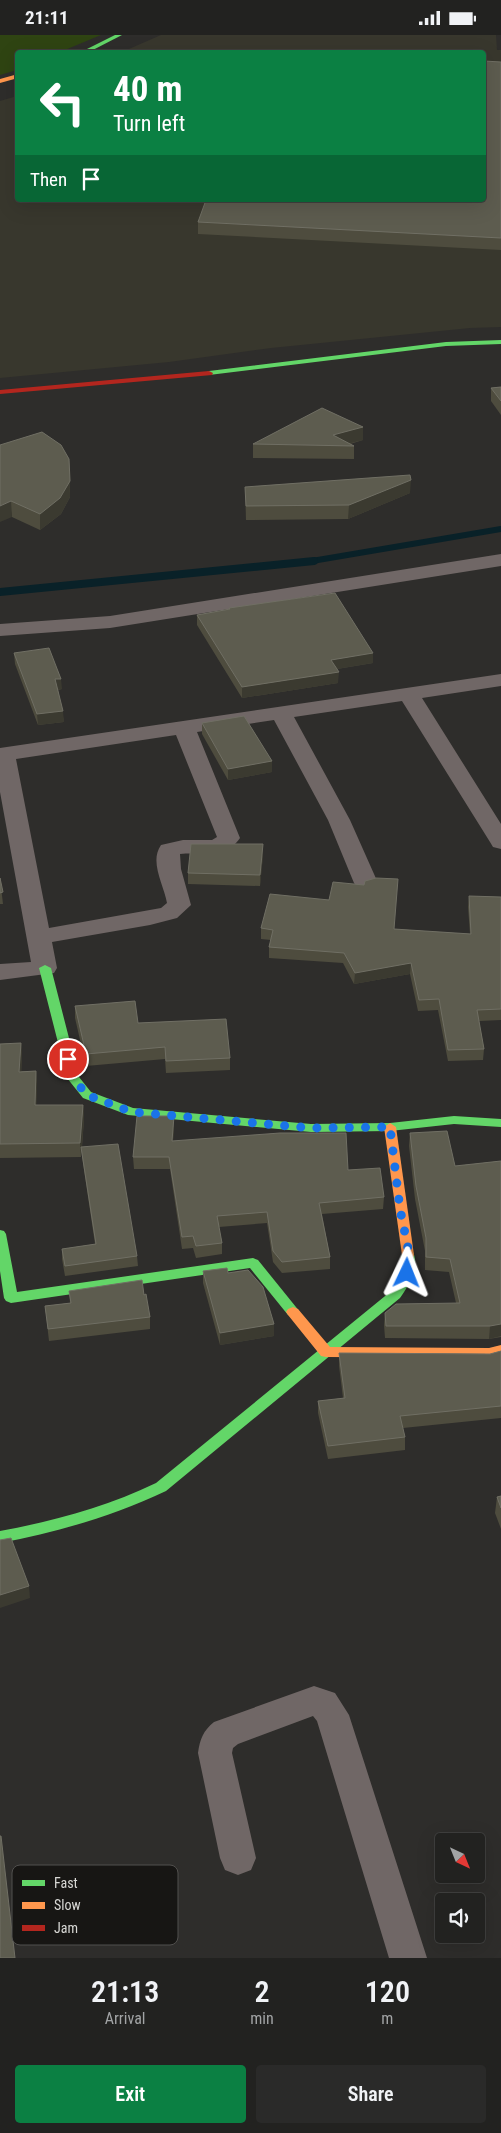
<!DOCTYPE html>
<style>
body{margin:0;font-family:"Roboto Condensed",sans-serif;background:#2a2a29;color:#f1f3f6;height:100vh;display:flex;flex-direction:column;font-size:19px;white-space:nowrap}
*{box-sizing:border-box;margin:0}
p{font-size:16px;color:#a2a4a5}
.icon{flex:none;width:28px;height:28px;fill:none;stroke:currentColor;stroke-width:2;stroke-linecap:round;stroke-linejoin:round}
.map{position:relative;height:1923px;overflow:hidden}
.details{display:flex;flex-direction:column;background:#222220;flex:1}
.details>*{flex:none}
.banner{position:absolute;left:15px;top:15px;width:471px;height:152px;border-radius:5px;box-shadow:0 5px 20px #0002,0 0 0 1px #3f3f3e;background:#0b8043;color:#fff;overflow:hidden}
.needle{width:32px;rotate:137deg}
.buttons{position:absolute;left:435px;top:1798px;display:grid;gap:10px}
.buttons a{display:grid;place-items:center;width:50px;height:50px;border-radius:5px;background:#222220;box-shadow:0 5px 20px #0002,0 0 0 1px #3f3f3e;font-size:25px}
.pin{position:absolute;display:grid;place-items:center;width:42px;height:42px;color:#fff;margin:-21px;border:2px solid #fff;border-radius:50%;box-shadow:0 1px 5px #0007}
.me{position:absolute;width:55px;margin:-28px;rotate:2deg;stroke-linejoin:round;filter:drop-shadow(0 0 4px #0008)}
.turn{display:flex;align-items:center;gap:18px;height:105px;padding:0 15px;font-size:22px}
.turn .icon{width:65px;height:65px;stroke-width:2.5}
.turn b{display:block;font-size:35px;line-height:42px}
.then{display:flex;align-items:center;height:48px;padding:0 15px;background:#0003;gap:10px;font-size:19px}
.eta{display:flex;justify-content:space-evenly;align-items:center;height:85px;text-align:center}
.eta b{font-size:30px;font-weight:600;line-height:35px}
.primary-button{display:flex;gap:10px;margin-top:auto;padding:10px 15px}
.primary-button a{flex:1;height:58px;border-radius:5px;background:#0b8043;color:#fff;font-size:20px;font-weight:600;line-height:58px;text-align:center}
.primary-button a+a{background:#2a2a29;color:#f1f3f6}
.status{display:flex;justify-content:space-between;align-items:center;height:35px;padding:0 25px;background:#222220;direction:ltr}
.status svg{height:14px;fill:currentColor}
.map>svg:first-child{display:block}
.built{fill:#38372d}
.green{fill:#2f4412}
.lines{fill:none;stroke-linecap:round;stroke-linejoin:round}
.stream-far1{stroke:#092128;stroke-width:6}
.stream{stroke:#092128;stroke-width:8}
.street{fill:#706766;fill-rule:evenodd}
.fast{fill:#63d668;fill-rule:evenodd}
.slow{fill:#ff974d;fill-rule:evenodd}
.jam{fill:#b3261e;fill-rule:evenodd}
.wall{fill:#4e4c3e}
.shaded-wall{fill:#3b3a30}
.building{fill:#5d5c4f;stroke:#706f64}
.route{stroke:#1a73e8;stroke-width:9;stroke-dasharray:0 16.2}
.key{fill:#171614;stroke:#51504e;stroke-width:1}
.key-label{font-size:14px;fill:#d8d8d5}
</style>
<div class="status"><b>21:11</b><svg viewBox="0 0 49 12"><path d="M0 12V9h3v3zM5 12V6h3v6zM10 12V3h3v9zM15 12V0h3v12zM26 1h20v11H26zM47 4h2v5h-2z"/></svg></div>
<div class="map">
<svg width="501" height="1923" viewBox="0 0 501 1923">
<rect width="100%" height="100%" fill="#2e2d2b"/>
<polygon class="built" points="161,0 496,0 497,15 501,15 501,292 470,293 271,313 169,327 0,343 0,66 17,61 18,165 484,165 484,18 122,17"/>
<polygon class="green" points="0,0 101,0 60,17 18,18 17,35 0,40"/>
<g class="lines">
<polyline class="stream-far1" points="306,527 501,494"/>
<polyline class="stream" points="0,557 314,526"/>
<g class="street">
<polygon points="501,519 501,531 110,593 0,601 0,589 110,581"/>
<path d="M501,639V651L422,663L501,789V814L493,812L490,807L402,666L294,682L350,785L378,848L374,853L366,855L358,853L354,848L328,785L274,685L197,697L240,803C226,824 202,817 180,819L181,834L191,870L177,883L150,890L52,907L57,933L54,938L0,945V929L31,927L0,757V713ZM176,700L217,802L212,805H183L161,810C149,827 164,850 167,868L161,873L49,893L16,724Z"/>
<path d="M314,1651L335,1658L349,1680L427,1923H389L317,1686L313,1681L238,1709L233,1713L232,1718L256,1823L251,1835L238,1840L225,1835L220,1823L198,1718C200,1704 203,1696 214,1687Z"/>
</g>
<g class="fast">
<polygon points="115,0 122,0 87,18 79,18"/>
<polygon points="501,305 501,309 446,311 209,340 205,338 209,336 446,307"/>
<polygon points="45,930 51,933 79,1042 91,1057 133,1073 311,1089 390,1088 454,1081 501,1084 501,1092 454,1089 390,1096 311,1097 128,1080 83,1063 67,1043 39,933"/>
<polygon points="0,1195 4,1196 6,1199 17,1257 253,1223 258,1225 300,1277 298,1280 293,1282 288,1280 250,1233 11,1268 6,1266 4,1263 0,1236"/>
<path d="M408,1215L413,1217C420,1231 408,1252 400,1263L166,1456C113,1481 58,1497 0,1508V1496C54,1486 106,1472 156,1448L390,1257C401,1242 397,1230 403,1217Z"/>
</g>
<g class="slow">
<polygon points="18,39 18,43 0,48 0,44"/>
<polygon points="390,1088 396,1092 414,1220 413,1223 403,1223 402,1220 384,1092"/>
<polygon points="293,1272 298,1274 330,1312 489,1313 501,1310 501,1320 489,1323 326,1322 321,1321 288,1280 286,1277 288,1274"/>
</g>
<polygon class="jam" points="209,336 213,338 212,340 0,359 0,355"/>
</g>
<g class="wall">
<polygon points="501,27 501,215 198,199 198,187"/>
<polygon points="501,352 501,380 491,366 491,353"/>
<polygon points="363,405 350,409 354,411 354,424 253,423 253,409"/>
<polygon points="0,410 69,424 70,462 61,479 40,495 12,482"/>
<polygon points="245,452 410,458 348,484 246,485"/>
<polygon points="229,573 373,628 337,634 338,648 242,663 197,590 197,580 229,574"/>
<polygon points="14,618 62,654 58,655 64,687 38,690 15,629"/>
<polygon points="202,688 272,726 272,737 228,745 202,699"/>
<polygon points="263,820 260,851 188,849 188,838"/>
<polygon points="0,843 3,869 0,869"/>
<polygon points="469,861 501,862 501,985 479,986 484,1014 483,1025 448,1026 438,975 418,976 410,939 354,949 343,928 269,923 269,912 271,905 261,904 261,893 394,894 470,899 468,872"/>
<polygon points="75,971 138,988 230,1023 230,1035 166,1038 165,1024 86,1031 75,983"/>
<polygon points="21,1008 22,1022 21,1036 36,1036 37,1050 36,1070 83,1070 84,1084 82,1112 137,1221 138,1231 65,1241 62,1224 62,1214 95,1209 81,1115 81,1122 0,1123 0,1009"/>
<polygon points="174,1093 173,1106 348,1135 384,1162 383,1174 322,1179 330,1222 330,1234 282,1238 273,1227 267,1188 219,1192 222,1208 222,1219 196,1223 193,1213 182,1214 170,1134 134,1134 133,1122"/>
<polygon points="410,1098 455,1131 501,1126 501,1302 489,1304 385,1303 384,1290 385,1278 456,1268 449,1237 425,1235 425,1216 415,1164 409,1111"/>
<polygon points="203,1236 228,1238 274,1289 274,1301 220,1310 203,1248"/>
<polygon points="69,1256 144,1260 150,1282 150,1294 49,1306 45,1271 70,1268"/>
<polygon points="501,1316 501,1383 403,1393 405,1402 405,1415 328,1424 318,1378 318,1366 343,1363 339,1331 339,1318 490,1319"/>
<polygon points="501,1461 501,1494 495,1478 497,1462"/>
</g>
<g class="shaded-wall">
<polygon points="363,392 363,405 343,410 333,400"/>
<polygon points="69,424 70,462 61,479 40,495 40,479"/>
<polygon points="411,445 410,458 348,484 349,470"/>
<polygon points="11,466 12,482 0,487 0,471"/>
<polygon points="373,618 373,628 331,635 331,625"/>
<polygon points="339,637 338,648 242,663 242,652"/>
<polygon points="55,644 61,644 62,654 56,655"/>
<polygon points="63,676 64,687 38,690 37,679"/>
<polygon points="272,726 272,737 228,745 228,734"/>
<polygon points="263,809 263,820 260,851 260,840"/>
<polygon points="411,928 410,939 354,949 355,938"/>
<polygon points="21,1008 22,1022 21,1051 19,1037"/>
<polygon points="36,1036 37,1050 36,1084 35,1070"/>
<polygon points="83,1070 84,1084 81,1122 80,1108"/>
<polygon points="174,1081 174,1093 172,1117 172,1106"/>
<polygon points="274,1289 274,1301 220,1310 220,1298"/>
<polygon points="501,1289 501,1301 489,1304 490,1291"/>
<polygon points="29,1551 30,1563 0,1573 0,1560"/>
</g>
<g class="building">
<polygon points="484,26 501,27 501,203 198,187 206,165 484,165"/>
<polygon points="501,352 501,366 491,353"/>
<polygon points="322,373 363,392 333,400 354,411 253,409"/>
<polygon points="42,397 61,410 69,424 70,446 60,463 40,479 11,466 0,471 0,410"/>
<polygon points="410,440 411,445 349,470 246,471 245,452"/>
<polygon points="335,558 373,618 331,625 339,637 242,652 197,580 230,574 229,573"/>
<polygon points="49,613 61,644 55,644 63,676 37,679 14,618"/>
<polygon points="244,681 272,726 228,734 202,688"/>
<polygon points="191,809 263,809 260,840 188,838"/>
<polygon points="0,843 3,857 0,858"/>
<polygon points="376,843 398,844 394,894 471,899 469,861 501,862 501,974 477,975 484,1014 448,1015 439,964 419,965 411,928 355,938 344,918 269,912 273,895 261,893 270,859 329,865 333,847 364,850 365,846"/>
<polygon points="135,966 138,988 226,984 230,1023 166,1026 165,1012 86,1019 75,971"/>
<polygon points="21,1008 19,1037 36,1036 35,1070 83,1070 80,1108 0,1109 0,1009"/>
<polygon points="137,1081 174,1081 172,1106 280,1098 346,1098 348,1135 380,1133 384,1162 319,1168 330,1222 282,1227 273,1216 267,1177 217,1181 222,1208 196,1211 193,1201 182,1202 169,1122 133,1122"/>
<polygon points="447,1096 455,1131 501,1126 501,1289 490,1291 386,1291 385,1278 396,1269 460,1268 450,1224 426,1222 426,1203 416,1151 410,1098"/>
<polygon points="118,1109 137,1221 65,1231 62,1214 96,1209 81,1112"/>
<polygon points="227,1233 228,1238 248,1235 263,1252 274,1289 220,1298 203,1236"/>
<polygon points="142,1245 144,1260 146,1259 150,1282 48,1294 45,1271 71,1268 69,1256"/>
<polygon points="501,1316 501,1371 400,1381 405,1402 328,1411 318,1366 345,1363 339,1318 490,1319"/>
<polygon points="501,1461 501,1473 497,1462"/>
<polygon points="11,1503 29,1551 0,1560 0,1505"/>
<polygon points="0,1801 1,1801 15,1923 0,1923"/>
</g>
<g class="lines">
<polyline class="route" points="68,1024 73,1043 87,1060 132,1077 311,1093 390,1092 400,1174 408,1213 407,1238"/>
</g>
<rect x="12" y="1830" width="166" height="80" rx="8" class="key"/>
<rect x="22" y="1845" width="23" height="6" fill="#63d668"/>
<rect x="22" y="1867" width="23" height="7" fill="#ff974d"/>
<rect x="22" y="1890" width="23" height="6" fill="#b3261e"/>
<g class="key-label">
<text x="54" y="1853">Fast</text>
<text x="54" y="1875">Slow</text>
<text x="54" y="1898">Jam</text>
</g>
</svg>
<div class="buttons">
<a><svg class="needle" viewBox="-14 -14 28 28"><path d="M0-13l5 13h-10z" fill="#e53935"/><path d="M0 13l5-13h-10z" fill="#a2a4a5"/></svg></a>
<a><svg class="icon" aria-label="sound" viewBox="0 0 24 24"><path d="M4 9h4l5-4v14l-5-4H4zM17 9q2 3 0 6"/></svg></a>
</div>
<div class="pin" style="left:68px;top:1024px;background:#d93025"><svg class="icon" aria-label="arrive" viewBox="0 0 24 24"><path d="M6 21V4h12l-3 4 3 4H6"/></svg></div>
<svg class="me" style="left:407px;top:1238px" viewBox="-20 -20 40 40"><path d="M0-17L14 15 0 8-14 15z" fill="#1a73e8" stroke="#fff" stroke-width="4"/></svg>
<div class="banner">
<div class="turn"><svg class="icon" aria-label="left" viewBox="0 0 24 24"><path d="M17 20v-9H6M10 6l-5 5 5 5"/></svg><div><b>40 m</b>Turn left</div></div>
<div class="then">Then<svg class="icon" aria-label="arrive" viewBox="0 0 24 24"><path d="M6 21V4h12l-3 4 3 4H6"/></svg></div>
</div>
</div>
<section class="details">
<div class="eta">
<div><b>21:13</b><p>Arrival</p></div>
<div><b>2</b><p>min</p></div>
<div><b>120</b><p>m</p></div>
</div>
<div class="primary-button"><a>Exit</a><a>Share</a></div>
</section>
